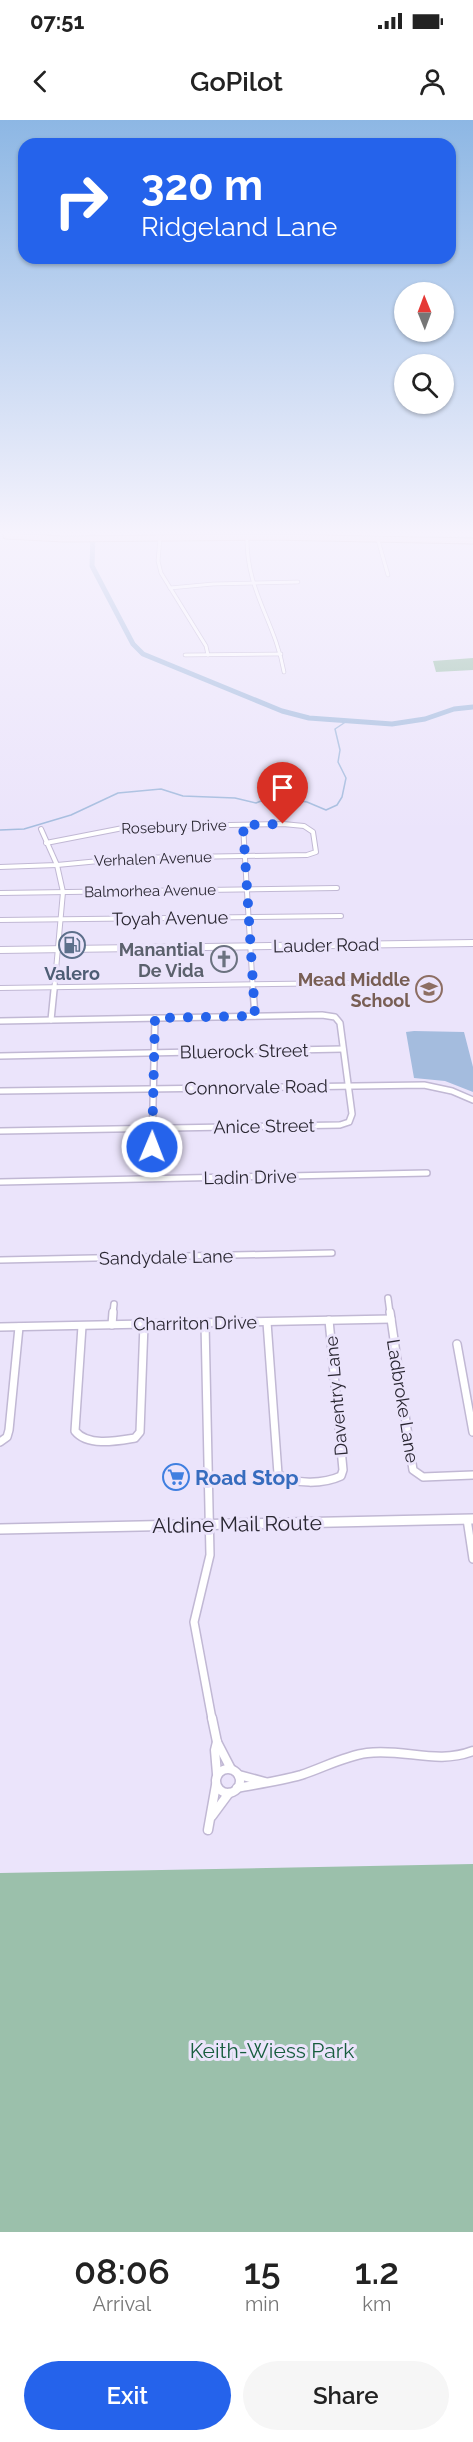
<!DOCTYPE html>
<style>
body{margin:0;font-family:Raleway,sans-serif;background:#f6f6f6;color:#222;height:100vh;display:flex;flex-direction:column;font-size:22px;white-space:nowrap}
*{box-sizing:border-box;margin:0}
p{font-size:20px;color:#767676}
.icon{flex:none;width:33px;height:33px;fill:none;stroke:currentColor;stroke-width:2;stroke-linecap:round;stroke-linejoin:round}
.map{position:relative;height:2112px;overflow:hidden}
.drawer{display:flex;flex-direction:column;background:#fff;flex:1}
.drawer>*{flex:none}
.top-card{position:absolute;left:18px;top:18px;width:438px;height:126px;border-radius:18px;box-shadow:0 2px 4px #0004;background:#2563eb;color:#fff;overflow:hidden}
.needle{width:39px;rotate:359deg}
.controls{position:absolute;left:394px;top:162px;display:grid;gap:12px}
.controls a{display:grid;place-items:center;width:60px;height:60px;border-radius:50%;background:#fff;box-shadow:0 2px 4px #0004;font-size:30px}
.pin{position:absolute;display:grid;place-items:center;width:51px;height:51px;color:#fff;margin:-62px -26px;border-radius:50% 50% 50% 0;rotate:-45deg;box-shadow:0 0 6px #0007}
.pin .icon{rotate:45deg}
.me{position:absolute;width:66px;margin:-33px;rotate:1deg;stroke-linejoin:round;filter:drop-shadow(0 0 4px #0008)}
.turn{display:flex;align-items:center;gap:21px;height:126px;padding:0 24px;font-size:27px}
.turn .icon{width:78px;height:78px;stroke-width:2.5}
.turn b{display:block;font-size:42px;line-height:51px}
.eta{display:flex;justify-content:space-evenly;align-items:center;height:102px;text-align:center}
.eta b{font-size:36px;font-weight:600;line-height:42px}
.button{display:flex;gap:12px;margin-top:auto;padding:12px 24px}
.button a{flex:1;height:69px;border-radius:36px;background:#2563eb;color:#fff;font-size:24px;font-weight:600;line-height:69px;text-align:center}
.button a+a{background:#f6f6f6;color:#222}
.status{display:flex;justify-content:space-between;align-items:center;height:42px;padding:0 30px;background:#fff;direction:ltr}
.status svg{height:16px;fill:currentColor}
header{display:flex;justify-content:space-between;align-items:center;height:78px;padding:0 24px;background:#fff;font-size:27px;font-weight:600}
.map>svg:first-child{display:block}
.green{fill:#9bc0ab}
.water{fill:#a4bcde}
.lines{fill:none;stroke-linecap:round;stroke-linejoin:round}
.stream{stroke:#a4bcde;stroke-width:1.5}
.river{stroke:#a4bcde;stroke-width:5}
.minor-far4-casing{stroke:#c1b8d4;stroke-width:4.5}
.minor-far3-casing{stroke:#c1b8d4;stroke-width:6}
.minor-far2-casing{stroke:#c1b8d4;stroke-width:8}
.minor-far1-casing{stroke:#c1b8d4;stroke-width:10}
.minor-casing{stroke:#c1b8d4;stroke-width:11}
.secondary-far1-casing{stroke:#c1b8d4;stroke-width:8}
.secondary-casing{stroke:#c1b8d4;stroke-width:12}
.primary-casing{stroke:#af8e97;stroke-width:7}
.minor-far4{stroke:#fff;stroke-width:3}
.minor-far3{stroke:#fff;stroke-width:4}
.minor-far2{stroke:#fff;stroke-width:5}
.minor-far1{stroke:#fff;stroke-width:7}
.minor{stroke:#fff;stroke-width:8}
.secondary-far1{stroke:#fff;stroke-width:6}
.secondary{stroke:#fff;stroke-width:9}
.primary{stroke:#fadde2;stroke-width:5}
.route{stroke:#2563eb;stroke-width:10;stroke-dasharray:0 18}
.labels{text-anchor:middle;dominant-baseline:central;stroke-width:6;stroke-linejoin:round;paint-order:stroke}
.far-street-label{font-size:15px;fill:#2a2732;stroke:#ebe4fb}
.street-label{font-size:18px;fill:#2a2732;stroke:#ebe4fb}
.worship-label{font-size:18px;font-weight:bold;fill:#5b616d;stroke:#ebe4fb;text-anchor:end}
.service-label{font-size:18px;font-weight:bold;fill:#4e5e75;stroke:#ebe4fb}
.education-label{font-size:18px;font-weight:bold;fill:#785e54;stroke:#ebe4fb;text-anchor:end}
.near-shop-label{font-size:21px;font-weight:bold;fill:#366cbe;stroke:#ebe4fb;text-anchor:start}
.near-street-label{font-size:21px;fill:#2a2732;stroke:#ebe4fb}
.near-park-label{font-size:21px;fill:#175d3e;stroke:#ebe4fb}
</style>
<div class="status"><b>07:51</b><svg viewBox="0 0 49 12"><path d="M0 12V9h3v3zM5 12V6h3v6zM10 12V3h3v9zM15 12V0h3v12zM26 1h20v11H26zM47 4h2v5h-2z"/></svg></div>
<header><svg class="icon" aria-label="back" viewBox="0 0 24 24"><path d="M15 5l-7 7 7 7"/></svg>GoPilot<svg class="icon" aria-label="person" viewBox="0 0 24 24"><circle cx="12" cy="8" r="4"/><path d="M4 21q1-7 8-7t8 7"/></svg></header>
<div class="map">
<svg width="473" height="2112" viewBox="0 0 473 2112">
<rect width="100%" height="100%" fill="#ebe4fb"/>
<g class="green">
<polygon points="473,538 473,550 436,552 433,541"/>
<polygon points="473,1744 473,2112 0,2112 0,1753"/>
</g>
<polygon class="water" points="414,911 464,912 473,947 473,972 445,961 414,958 406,912"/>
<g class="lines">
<polyline class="stream" points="0,710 24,709 71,695 118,673 161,669 183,676 235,678 256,683 271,677 280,678 307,682 326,690 337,685 342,677 346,658 338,642 340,630 335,609 347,601"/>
<polyline class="river" points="93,416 92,446 133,524 143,534 282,591 309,598 392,604 425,599 454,589 473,587"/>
<defs>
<g id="minor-far4">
<path d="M247,417C246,471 275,501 284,552"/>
<polyline points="160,418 158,441 161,453 206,526 208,535"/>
<polyline points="378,420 388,455"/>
<polyline points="170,468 213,464 298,462"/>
<polyline points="185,535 281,534"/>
</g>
<g id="minor-far3">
<polyline points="243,705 253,872"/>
<polyline points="41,709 57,745 63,772 54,872"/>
<polyline points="0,747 57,745 131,738 307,735 316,732 313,712 304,706 283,704 128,707 46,723"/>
<polyline points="0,773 337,768"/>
<polyline points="0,800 341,796"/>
<polyline points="0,868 350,863"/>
</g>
<g id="minor-far2">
<polyline points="253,870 255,896"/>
<polyline points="51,900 54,870"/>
<polyline points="0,901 322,895 335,897 340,903 352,994 349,1002 340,1005 0,1011"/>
<polyline points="0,936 343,929"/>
<polyline points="0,971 424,965 452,971 473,980"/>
<polyline points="152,1027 155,898"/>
<polyline points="0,1062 427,1053"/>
<polyline points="0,1140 332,1133"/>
<polyline points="388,1178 390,1193"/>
<polyline points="113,1193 114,1184"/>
</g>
<g id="minor-far1">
<polyline points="390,1192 413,1350 423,1357 473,1355"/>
<path d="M267,1202L278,1354C294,1365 324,1364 341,1356L343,1350L329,1200"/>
<polyline points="205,1203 210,1435 194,1502 212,1599"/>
<polyline points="112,1205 113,1192"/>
<path d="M82,1206L75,1311C88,1327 117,1321 135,1318L140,1312L144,1204"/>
<polyline points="0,1207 391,1199"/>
<polyline points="457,1224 473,1312"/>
<polyline points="0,1322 7,1317 9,1310 19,1207"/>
<polyline points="467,1399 473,1439"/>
</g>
<g id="minor">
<polyline points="212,1598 217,1622 231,1649"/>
<polyline points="217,1622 215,1630 217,1654"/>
<circle cx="228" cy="1661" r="12"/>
<polyline points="239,1655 265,1662"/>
<path d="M237,1668C258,1664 280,1661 301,1655C323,1648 344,1636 367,1633C404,1628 437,1645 473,1631"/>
<polyline points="212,1696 229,1673"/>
<polyline points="208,1710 216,1665"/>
</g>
<polyline id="secondary-far1" points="0,830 473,823"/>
<polyline id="secondary" points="0,1409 473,1399"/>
<polyline id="primary" points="6,416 64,419 269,417 473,421"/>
</defs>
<use href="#minor-far4" class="minor-far4-casing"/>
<use href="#minor-far3" class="minor-far3-casing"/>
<use href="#minor-far2" class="minor-far2-casing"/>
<use href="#minor-far1" class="minor-far1-casing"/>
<use href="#minor" class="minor-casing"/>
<use href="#secondary-far1" class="secondary-far1-casing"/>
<use href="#secondary" class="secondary-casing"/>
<use href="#primary" class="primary-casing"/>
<use href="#minor-far4" class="minor-far4"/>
<use href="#minor-far3" class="minor-far3"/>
<use href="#minor-far2" class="minor-far2"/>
<use href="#minor-far1" class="minor-far1"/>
<use href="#minor" class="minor"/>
<use href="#secondary-far1" class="secondary-far1"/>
<use href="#secondary" class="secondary"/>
<use href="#primary" class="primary"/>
</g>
<linearGradient id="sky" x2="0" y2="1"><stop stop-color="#8db7e4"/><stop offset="0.58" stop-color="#f6f3fd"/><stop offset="1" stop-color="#f6f3fd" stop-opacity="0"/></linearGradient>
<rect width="473" height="712" fill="url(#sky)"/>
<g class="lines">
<polyline class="route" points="152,1027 155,898 255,896 243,705 283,704"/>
</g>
<defs>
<symbol id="fuel-ring" viewBox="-11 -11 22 22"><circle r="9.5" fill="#ebe4fb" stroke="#5c6f8a" stroke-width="1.5"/><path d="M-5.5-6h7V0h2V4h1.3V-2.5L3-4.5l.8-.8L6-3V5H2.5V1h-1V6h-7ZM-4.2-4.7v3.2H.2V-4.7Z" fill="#5c6f8a"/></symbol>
<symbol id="church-ring" viewBox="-11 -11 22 22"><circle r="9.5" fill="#ebe4fb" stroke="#6b7280" stroke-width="1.5"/><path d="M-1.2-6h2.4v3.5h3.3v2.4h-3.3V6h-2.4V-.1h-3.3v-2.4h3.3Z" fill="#6b7280"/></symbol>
<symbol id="school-ring" viewBox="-11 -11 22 22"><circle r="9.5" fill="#ebe4fb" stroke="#8d6e63" stroke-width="1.5"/><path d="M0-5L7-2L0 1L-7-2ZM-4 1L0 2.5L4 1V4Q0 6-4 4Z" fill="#8d6e63"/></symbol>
<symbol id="supermarket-ring" viewBox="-11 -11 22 22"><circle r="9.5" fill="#ebe4fb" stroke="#3f7fe0" stroke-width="1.5"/><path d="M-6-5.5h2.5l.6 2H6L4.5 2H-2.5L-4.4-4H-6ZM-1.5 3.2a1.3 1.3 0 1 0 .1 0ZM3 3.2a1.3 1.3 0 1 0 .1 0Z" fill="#3f7fe0"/></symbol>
</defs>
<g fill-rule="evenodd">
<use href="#fuel-ring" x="57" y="810" width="30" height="30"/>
<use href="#church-ring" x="209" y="824" width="30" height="30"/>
<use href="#school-ring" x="414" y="854" width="30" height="30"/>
<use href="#supermarket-ring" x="161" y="1342" width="30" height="30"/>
</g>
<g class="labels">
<g class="far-street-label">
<text transform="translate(174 707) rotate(-2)">Rosebury Drive</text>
<text transform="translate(153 739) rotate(-2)">Verhalen Avenue</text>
<text transform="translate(150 771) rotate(-1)">Balmorhea Avenue</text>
</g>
<g class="street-label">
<text transform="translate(170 798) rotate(-1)">Toyah Avenue</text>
<text transform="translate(326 825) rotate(-1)">Lauder Road</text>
<text transform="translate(244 931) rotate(-1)">Bluerock Street</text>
<text transform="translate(256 967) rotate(-1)">Connorvale Road</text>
<text transform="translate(264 1006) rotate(-1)">Anice Street</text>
<text transform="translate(250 1057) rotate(-1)">Ladin Drive</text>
<text transform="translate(166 1137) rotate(-1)">Sandydale Lane</text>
<text transform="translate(195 1203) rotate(-1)">Charriton Drive</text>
<text transform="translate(336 1276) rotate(-95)">Daventry Lane</text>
<text transform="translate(403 1281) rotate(81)">Ladbroke Lane</text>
</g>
<g class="worship-label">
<text x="204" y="829">Manantial<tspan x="204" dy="21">De Vida</tspan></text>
</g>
<g class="service-label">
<text x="72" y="853">Valero</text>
</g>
<g class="education-label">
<text x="410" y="859">Mead Middle<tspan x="410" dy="21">School</tspan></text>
</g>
<g class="near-shop-label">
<text x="195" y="1357">Road Stop</text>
</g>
<g class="near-street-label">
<text transform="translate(237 1404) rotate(-1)">Aldine Mail Route</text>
</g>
<g class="near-park-label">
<text x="272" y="1930">Keith-Wiess Park</text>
</g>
</g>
</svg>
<div class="controls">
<a><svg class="needle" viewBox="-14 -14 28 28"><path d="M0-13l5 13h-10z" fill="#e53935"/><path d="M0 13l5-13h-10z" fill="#767676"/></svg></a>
<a><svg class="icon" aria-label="search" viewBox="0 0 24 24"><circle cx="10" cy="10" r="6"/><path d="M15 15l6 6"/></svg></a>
</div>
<div class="pin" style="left:283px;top:704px;background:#d93025"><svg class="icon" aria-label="arrive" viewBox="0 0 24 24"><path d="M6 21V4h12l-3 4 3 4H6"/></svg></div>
<svg class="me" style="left:152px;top:1027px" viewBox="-20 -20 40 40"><circle r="17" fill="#2563eb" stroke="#fff" stroke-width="3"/><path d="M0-11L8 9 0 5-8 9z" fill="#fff"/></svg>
<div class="top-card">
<div class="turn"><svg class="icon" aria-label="right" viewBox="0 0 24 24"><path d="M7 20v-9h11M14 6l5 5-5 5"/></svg><div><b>320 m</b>Ridgeland Lane</div></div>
</div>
</div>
<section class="drawer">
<div class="eta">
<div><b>08:06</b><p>Arrival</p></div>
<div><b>15</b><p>min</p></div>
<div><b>1.2</b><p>km</p></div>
</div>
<div class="button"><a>Exit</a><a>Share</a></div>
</section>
